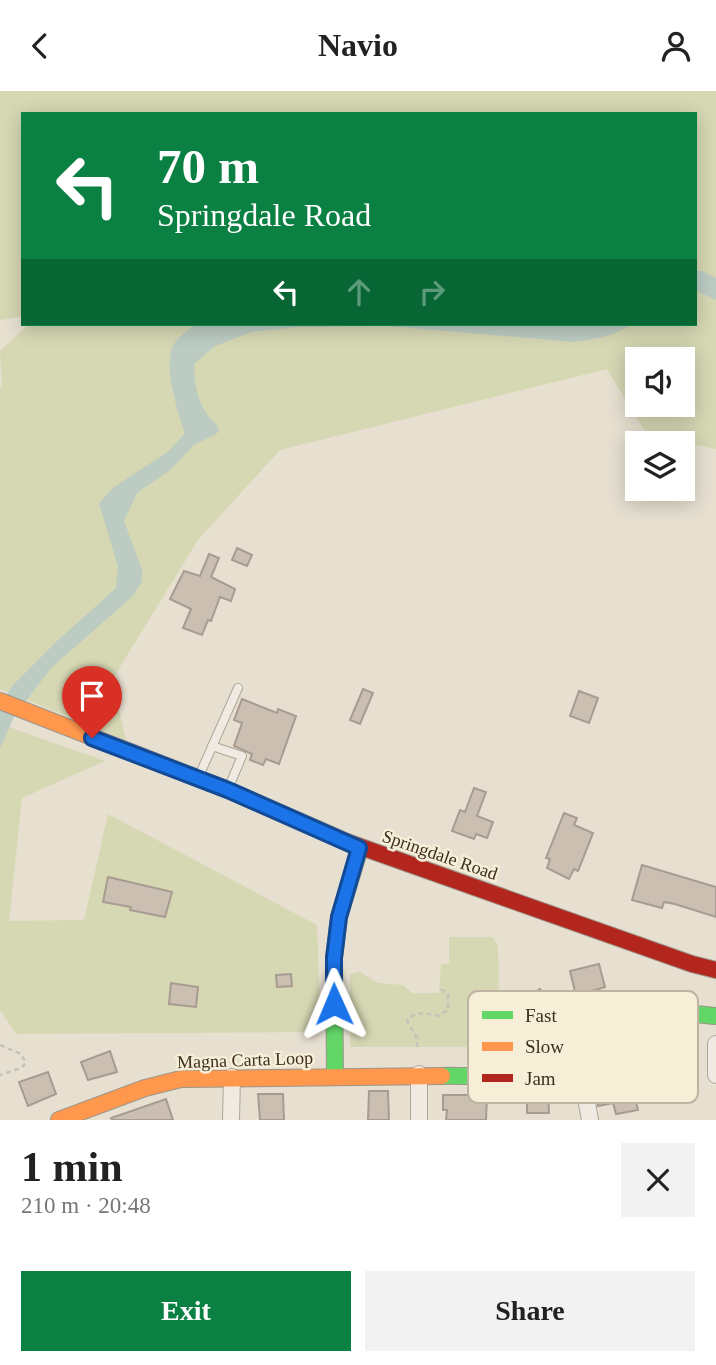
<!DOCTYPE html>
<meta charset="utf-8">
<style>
body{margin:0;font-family:"Times New Roman",serif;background:#f2f2f2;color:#222;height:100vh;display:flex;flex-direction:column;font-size:26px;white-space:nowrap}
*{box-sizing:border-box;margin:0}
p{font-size:23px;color:#767676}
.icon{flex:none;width:38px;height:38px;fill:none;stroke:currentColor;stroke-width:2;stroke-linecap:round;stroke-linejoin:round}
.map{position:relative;height:1029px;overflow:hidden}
.panel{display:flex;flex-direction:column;background:#fff;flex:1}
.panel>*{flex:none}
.guide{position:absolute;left:21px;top:21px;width:676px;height:214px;border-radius:0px;box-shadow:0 4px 18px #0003;background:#0b8043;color:#fff;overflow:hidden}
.fabs{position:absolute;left:625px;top:256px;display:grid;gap:14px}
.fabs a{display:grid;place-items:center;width:70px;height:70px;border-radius:0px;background:#fff;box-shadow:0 4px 18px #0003;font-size:35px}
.pin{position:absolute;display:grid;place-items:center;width:60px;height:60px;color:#fff;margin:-72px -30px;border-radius:50% 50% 50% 0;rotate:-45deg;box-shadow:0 0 7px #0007}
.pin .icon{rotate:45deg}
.me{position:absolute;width:77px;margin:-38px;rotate:359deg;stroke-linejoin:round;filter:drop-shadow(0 0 5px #0008)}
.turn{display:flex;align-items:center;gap:24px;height:147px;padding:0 21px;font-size:32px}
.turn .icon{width:91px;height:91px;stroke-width:2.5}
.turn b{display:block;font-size:49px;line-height:60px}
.lanes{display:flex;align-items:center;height:66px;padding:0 21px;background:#0003;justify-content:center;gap:35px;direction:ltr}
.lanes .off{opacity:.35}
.round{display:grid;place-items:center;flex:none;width:74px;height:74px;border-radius:0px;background:#f2f2f2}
.overview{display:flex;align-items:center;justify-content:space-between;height:119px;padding:0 21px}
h1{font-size:42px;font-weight:700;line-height:52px}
.primary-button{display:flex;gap:14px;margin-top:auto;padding:14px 21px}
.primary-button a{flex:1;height:80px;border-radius:0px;background:#0b8043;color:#fff;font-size:28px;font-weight:700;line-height:80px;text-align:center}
.primary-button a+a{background:#f2f2f2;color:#222}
header{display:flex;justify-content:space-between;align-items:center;height:91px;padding:0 21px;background:#fff;font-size:32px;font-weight:700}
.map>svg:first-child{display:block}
.green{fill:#d6d7b3;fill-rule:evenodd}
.water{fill:#bcccc2}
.building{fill:#cbbfb2;stroke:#a89c90;stroke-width:2}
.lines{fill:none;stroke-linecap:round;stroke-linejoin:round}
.lane-casing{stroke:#ada599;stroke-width:10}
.street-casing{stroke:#ada599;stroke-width:18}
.fast-casing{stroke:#9c958a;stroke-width:18}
.slow-casing{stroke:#9c958a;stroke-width:18}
.jam-casing{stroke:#9c958a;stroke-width:18}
.path{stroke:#c8c2b9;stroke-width:2.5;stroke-dasharray:5 3.5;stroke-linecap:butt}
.lane{stroke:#efebe3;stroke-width:8}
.street{stroke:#efebe3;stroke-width:16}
.fast{stroke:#63d668;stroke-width:16}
.slow{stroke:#ff974d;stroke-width:16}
.jam{stroke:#b3261e;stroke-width:16}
.route-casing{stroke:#114b97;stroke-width:18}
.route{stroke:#1a73e8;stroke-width:12}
.labels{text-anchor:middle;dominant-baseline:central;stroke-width:5;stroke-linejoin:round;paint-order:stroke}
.street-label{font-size:18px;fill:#3d2e20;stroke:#f7eed8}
.key{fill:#f7eed8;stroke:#bfb4a1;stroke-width:2}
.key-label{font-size:19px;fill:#3d2e20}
</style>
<header><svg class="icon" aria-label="back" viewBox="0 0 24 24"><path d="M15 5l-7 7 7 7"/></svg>Navio<svg class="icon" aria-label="person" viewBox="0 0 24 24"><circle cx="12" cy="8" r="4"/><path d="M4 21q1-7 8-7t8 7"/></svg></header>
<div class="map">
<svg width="716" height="1029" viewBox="0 0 716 1029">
<rect width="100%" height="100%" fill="#e7e0d1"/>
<g class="green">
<path d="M0,0H716V358L647,344L607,278L280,359L198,449L112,589L126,649L0,598V297L2,295L0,260L29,233H695V23H23V225L0,229ZM637,268H682V313H637Z"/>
<polygon points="0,633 105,670 22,707 9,830 84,829 108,723 317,834 321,941 16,943 0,919"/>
<polygon points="449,846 492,846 498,855 500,956 350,956 350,883 360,881 378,892 403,894 412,902 439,902 441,873 449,872"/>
</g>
<g class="water">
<polygon points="695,180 702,180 716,187 716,209 695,199"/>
<path d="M197,233H632C614,245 595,248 574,251L388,235L298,236L252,241L215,255L194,273C194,289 197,308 206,322C210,329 217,331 219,340L215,344L195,353L169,380L137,402L124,430L142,479V490L133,505L51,577L14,626L0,657V615L12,595L56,551L116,497L118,476L99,412L114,396L169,360L185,342C178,322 163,275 173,255C178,245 189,239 197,233Z"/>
</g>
<g class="building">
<polygon points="237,457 252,464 247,475 232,469"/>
<polygon points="209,463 219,467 211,486 235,498 231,510 220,506 211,530 208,529 202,544 183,537 191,518 170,508 184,480 200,485"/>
<polygon points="363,598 373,602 360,633 350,629"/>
<polygon points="579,600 598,607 589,632 570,625"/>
<polygon points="242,608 277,622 278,618 296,625 279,673 266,668 263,674 250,669 252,663 234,655 242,632 234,629"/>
<polygon points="474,697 486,701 477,725 493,731 487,747 476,743 474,748 452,740 460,719 465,721"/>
<polygon points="564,722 577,727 574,734 593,742 578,780 574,778 569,788 547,777 550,768 546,767"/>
<polygon points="642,774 716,796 716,826 675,813 664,811 662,817 632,809"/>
<polygon points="108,786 172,801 165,826 130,819 131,816 103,811"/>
<polygon points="599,873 605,896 576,905 570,880"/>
<polygon points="291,883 292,895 277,896 276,884"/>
<polygon points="171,892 198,896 196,916 169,913"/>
<polygon points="540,898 551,916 539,923 542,926 529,934 515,914"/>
<polygon points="110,960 117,981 88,989 81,971"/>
<polygon points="48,981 56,1003 28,1015 19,991"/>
<polygon points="632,992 638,1019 616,1023 613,1012 598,1015 597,1007 608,1003 607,998"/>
<polygon points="527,994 548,995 549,1022 527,1022"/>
<polygon points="369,1000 388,1000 389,1029 368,1029"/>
<polygon points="258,1003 283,1003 284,1029 260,1029"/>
<polygon points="443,1004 487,1004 486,1029 446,1029 447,1019 443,1019"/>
<polygon points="166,1008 173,1029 112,1029 111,1027"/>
</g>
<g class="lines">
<defs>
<g id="lane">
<polyline points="212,655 242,665 228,698"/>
<polyline points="199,685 238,597"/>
</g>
<g id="street">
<polyline points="541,953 573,987 586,1007 590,1029"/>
<polyline points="716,953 716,984"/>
<polyline points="231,1029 232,986"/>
<polyline points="419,1029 419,983"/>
</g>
<g id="fast">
<polyline points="335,985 334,867 339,826 360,757"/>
<path d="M442,985C457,984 476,987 490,983C529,971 554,936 593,924C631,913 677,922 716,925"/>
</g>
<g id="slow">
<polyline points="0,610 228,699 347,751"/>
<polyline points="59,1029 145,997 181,988 442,985"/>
</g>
<polyline id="jam" points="347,751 692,873 716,879"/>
</defs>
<use href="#lane" class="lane-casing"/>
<use href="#street" class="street-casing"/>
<use href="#fast" class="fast-casing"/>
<use href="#slow" class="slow-casing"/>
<use href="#jam" class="jam-casing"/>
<g class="path">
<polyline points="0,954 21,963 26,972 21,977 0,984"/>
<path d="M417,956V947L407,930C416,919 425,922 438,925L448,919V904L443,899H439"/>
</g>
<use href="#lane" class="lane"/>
<use href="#street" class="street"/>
<use href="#fast" class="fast"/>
<use href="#slow" class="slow"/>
<use href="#jam" class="jam"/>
</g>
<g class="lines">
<defs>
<polyline id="route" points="92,647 228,699 359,757 339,826 334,867 334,913"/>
</defs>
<use href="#route" class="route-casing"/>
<use href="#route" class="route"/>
</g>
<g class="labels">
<g class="street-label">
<text transform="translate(440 764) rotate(19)">Springdale Road</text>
<text transform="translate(245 969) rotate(-2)">Magna Carta Loop</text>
</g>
</g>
<rect x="468" y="900" width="230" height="112" rx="10" class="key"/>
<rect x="482" y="920" width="31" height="8" fill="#63d668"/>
<rect x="482" y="951" width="31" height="9" fill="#ff974d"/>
<rect x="482" y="983" width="31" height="8" fill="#b3261e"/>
<g class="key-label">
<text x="525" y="931">Fast</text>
<text x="525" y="962">Slow</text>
<text x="525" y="994">Jam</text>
</g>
</svg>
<div class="fabs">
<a><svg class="icon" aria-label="sound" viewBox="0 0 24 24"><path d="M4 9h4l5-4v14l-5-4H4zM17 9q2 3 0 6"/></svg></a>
<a><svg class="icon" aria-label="layers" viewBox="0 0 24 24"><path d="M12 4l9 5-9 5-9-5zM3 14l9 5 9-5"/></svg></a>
</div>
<div class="pin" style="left:92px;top:647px;background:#d93025"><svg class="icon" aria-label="arrive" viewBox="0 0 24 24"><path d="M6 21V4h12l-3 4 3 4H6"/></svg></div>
<svg class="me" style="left:334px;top:913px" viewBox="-20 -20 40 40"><path d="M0-17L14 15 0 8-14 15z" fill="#1a73e8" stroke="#fff" stroke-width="4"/></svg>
<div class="guide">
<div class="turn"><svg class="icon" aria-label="left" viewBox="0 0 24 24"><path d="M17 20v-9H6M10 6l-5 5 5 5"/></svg><div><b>70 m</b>Springdale Road</div></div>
<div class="lanes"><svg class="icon" aria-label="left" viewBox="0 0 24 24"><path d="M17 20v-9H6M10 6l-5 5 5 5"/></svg><svg class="icon off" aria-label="ahead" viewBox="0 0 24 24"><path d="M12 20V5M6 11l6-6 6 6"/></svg><svg class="icon off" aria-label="right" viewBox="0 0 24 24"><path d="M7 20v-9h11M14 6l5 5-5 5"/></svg></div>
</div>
</div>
<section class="panel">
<div class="overview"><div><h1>1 min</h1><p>210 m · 20:48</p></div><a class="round"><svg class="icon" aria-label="close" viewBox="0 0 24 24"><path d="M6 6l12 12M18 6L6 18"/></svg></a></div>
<div class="primary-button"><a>Exit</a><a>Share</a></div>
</section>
